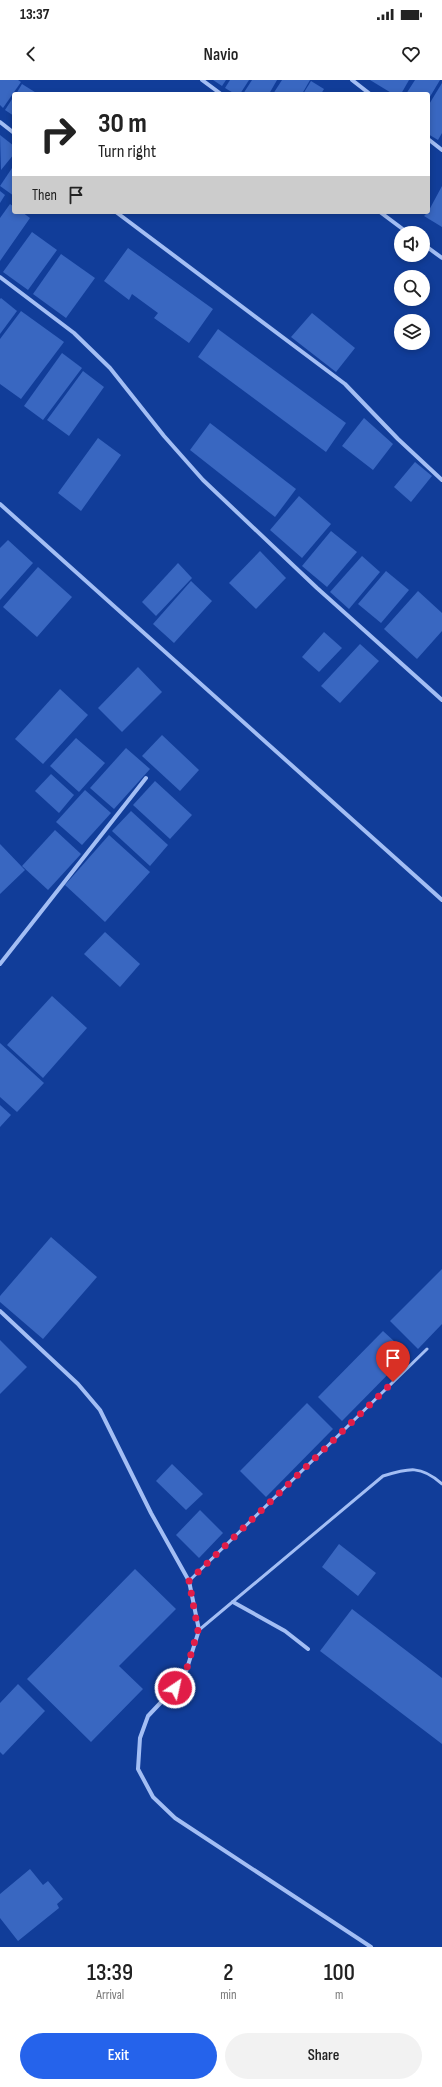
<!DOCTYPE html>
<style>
body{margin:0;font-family:"Sofia Sans Condensed",sans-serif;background:#f2f2f2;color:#222;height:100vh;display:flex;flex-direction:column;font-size:15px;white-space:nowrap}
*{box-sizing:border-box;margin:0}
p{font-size:13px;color:#767676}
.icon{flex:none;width:22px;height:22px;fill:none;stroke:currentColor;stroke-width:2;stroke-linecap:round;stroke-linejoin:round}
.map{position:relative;height:1867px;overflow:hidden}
.side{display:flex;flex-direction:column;background:#fff;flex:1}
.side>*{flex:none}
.guide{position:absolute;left:12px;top:12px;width:418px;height:122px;border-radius:4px;box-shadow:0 2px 6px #0003;background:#fff;color:#222;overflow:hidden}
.tools{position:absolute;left:394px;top:146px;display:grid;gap:8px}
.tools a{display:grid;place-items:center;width:36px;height:36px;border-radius:50%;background:#fff;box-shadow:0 2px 6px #0003;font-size:20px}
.pin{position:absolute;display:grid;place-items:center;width:34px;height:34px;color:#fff;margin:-41px -17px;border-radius:50% 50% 50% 0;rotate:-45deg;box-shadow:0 0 4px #0007}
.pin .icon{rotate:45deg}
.me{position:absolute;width:44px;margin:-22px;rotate:34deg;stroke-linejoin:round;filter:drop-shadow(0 0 3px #0008)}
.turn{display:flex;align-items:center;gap:14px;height:84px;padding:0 20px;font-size:18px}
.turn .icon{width:52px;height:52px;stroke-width:2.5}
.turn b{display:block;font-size:28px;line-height:34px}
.then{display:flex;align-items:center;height:38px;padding:0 20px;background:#0003;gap:8px;font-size:15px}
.eta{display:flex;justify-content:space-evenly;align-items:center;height:68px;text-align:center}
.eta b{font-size:24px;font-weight:600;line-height:28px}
.action{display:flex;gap:8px;margin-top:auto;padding:8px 20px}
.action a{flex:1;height:46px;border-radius:24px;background:#2563eb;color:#fff;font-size:16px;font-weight:600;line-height:46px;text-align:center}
.action a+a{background:#f2f2f2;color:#222}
.status{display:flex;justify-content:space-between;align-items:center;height:28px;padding:0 20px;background:#fff;direction:ltr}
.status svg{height:11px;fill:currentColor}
header{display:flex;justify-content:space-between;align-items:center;height:52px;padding:0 20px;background:#fff;font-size:18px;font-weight:600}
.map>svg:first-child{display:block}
.building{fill:#3967c1}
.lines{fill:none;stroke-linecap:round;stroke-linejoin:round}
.service{stroke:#a3bef4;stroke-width:3}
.minor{stroke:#a3bef4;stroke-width:4}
.route{stroke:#e11d48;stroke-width:7;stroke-dasharray:0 12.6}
</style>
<div class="status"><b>13:37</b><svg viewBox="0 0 49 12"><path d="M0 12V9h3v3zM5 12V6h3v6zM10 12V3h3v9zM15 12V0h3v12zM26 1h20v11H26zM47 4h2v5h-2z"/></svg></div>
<header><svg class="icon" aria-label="back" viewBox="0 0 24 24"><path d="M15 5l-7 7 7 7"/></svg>Navio<svg class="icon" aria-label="heart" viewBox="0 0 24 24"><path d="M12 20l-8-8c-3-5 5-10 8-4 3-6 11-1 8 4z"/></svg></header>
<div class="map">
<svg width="442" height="1867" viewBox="0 0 442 1867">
<rect width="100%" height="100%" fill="#113d99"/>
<g class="building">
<polygon points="0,0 18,0 21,2 3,28 0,25"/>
<polygon points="213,0 226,0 222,6"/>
<polygon points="230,0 249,0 240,14 235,14 225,8"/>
<polygon points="252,0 277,0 269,14 243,14"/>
<polygon points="282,0 310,0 302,14 273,14"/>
<polygon points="370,0 409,0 401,14 393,14"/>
<polygon points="415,0 440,0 428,20 428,14 406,14"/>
<polygon points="311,1 324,9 321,14 303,14"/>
<polygon points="442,3 442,53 438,60 428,54 428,26"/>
<polygon points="22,4 38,14 16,14"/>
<polygon points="14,16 14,36 5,30"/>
<polygon points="0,55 14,66 14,74 1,90"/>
<polygon points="14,85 14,116 0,106"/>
<polygon points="442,106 442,147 424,136 428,132"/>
<polygon points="0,111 5,115 0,123"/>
<polygon points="10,124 14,127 14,132 22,132 30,138 0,181 0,138"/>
<polygon points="32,152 57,170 28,210 3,192"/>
<polygon points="128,168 213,229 189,263 154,238 158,233 132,214 129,220 104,201"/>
<polygon points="61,174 95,198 66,238 33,214"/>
<polygon points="1,218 17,231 0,254 0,219"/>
<polygon points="21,231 64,262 21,319 0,304 0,259"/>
<polygon points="312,233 355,268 336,292 291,257"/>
<polygon points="218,249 346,343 326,372 198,277"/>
<polygon points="62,273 82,288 43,340 24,326"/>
<polygon points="83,291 104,307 69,356 47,340"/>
<polygon points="364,338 393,364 373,390 342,366"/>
<polygon points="210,343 296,409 275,437 190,370"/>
<polygon points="98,358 121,375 81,431 58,413"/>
<polygon points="415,382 432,396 411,422 394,407"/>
<polygon points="299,416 331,444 302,478 270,450"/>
<polygon points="331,451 357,472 327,507 302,486"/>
<polygon points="8,460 33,483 0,520 0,468"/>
<polygon points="260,471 286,498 256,529 229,503"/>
<polygon points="362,476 380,492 349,529 330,512"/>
<polygon points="178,483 192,498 156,536 142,522"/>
<polygon points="38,487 72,517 37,557 3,527"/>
<polygon points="386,491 409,510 381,543 358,524"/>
<polygon points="191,501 212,521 174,563 153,544"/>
<polygon points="418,511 442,533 442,551 417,579 384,549"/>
<polygon points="324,552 342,568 319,592 302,577"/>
<polygon points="360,564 379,581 340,623 321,606"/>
<polygon points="138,587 162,612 122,652 98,628"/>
<polygon points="60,609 88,635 43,684 15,659"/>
<polygon points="162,655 199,690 180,711 142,676"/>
<polygon points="76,658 105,683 79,712 50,686"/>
<polygon points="126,668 150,689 114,729 90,708"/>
<polygon points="51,694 74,715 59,733 35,711"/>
<polygon points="155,701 192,735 170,759 133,725"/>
<polygon points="85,710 111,733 82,765 56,742"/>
<polygon points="131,731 168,765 150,786 112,751"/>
<polygon points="55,750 81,774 48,810 22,786"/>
<polygon points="109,755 150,792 105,842 65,805"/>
<polygon points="0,764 25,790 0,814"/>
<polygon points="105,852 140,884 120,907 84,874"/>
<polygon points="52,916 87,948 43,998 7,965"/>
<polygon points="0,963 44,1003 17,1032 0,1017"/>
<polygon points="0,1025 11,1035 0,1047"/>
<polygon points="51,1157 97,1197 43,1259 0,1222 0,1216"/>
<polygon points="442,1189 442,1244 418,1269 390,1241"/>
<polygon points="383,1251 408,1274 342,1341 318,1317"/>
<polygon points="0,1260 27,1287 0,1314"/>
<polygon points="307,1323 333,1349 266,1417 240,1391"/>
<polygon points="172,1384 203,1414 186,1430 156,1401"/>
<polygon points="200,1430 223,1453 199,1478 176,1455"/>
<polygon points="339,1464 376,1493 358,1516 322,1487"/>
<polygon points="135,1489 176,1529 119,1586 143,1609 91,1662 27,1599"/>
<polygon points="352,1529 442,1598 442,1664 320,1571"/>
<polygon points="18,1604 45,1631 3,1675 0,1672 0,1623"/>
<polygon points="30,1789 43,1805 48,1801 63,1819 57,1824 59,1828 18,1861 0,1838 0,1814"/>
</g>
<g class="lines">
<g class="service">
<polyline points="189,1501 427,1269"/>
<path d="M199,1550L383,1396C409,1388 421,1385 442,1404"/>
</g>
<g class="minor">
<polyline points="202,0 221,14"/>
<polyline points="352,0 370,14"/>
<polyline points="0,42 14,53"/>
<polyline points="428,59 442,70"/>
<polyline points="116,132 345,304 398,359 442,400"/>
<polyline points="380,132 408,153"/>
<polyline points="423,164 442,178"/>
<polyline points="0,197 74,253 110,288 164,356 203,400 317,508 442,620"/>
<polyline points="0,424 442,820"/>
<polyline points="0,884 146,698"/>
<polyline points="0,1231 78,1304 100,1330 151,1433 189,1501 199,1550 184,1598 148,1636 140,1658 138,1689 153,1717 175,1738 371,1867"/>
<polyline points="233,1522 285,1551 308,1569"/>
</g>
</g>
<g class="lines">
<polyline class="route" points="175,1608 184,1598 198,1550 189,1501 393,1302"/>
</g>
</svg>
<div class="tools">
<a><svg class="icon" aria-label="sound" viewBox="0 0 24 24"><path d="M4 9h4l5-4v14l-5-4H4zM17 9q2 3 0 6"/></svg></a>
<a><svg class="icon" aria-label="search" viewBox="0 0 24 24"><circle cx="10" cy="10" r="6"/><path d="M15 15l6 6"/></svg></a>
<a><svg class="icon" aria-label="layers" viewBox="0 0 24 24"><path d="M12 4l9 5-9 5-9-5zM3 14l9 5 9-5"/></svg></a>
</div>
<div class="pin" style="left:393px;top:1302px;background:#d93025"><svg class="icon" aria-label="arrive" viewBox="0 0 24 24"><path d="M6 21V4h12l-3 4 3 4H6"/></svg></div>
<svg class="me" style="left:175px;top:1608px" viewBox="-20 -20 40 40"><circle r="17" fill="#e11d48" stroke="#fff" stroke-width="3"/><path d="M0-11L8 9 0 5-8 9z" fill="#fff"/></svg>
<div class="guide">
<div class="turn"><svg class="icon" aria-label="right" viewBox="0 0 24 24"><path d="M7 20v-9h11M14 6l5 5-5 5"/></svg><div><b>30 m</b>Turn right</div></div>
<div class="then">Then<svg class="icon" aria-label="arrive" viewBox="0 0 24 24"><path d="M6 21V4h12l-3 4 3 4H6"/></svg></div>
</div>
</div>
<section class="side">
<div class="eta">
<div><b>13:39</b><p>Arrival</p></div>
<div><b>2</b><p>min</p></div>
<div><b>100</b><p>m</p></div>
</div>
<div class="action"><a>Exit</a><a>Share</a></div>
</section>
